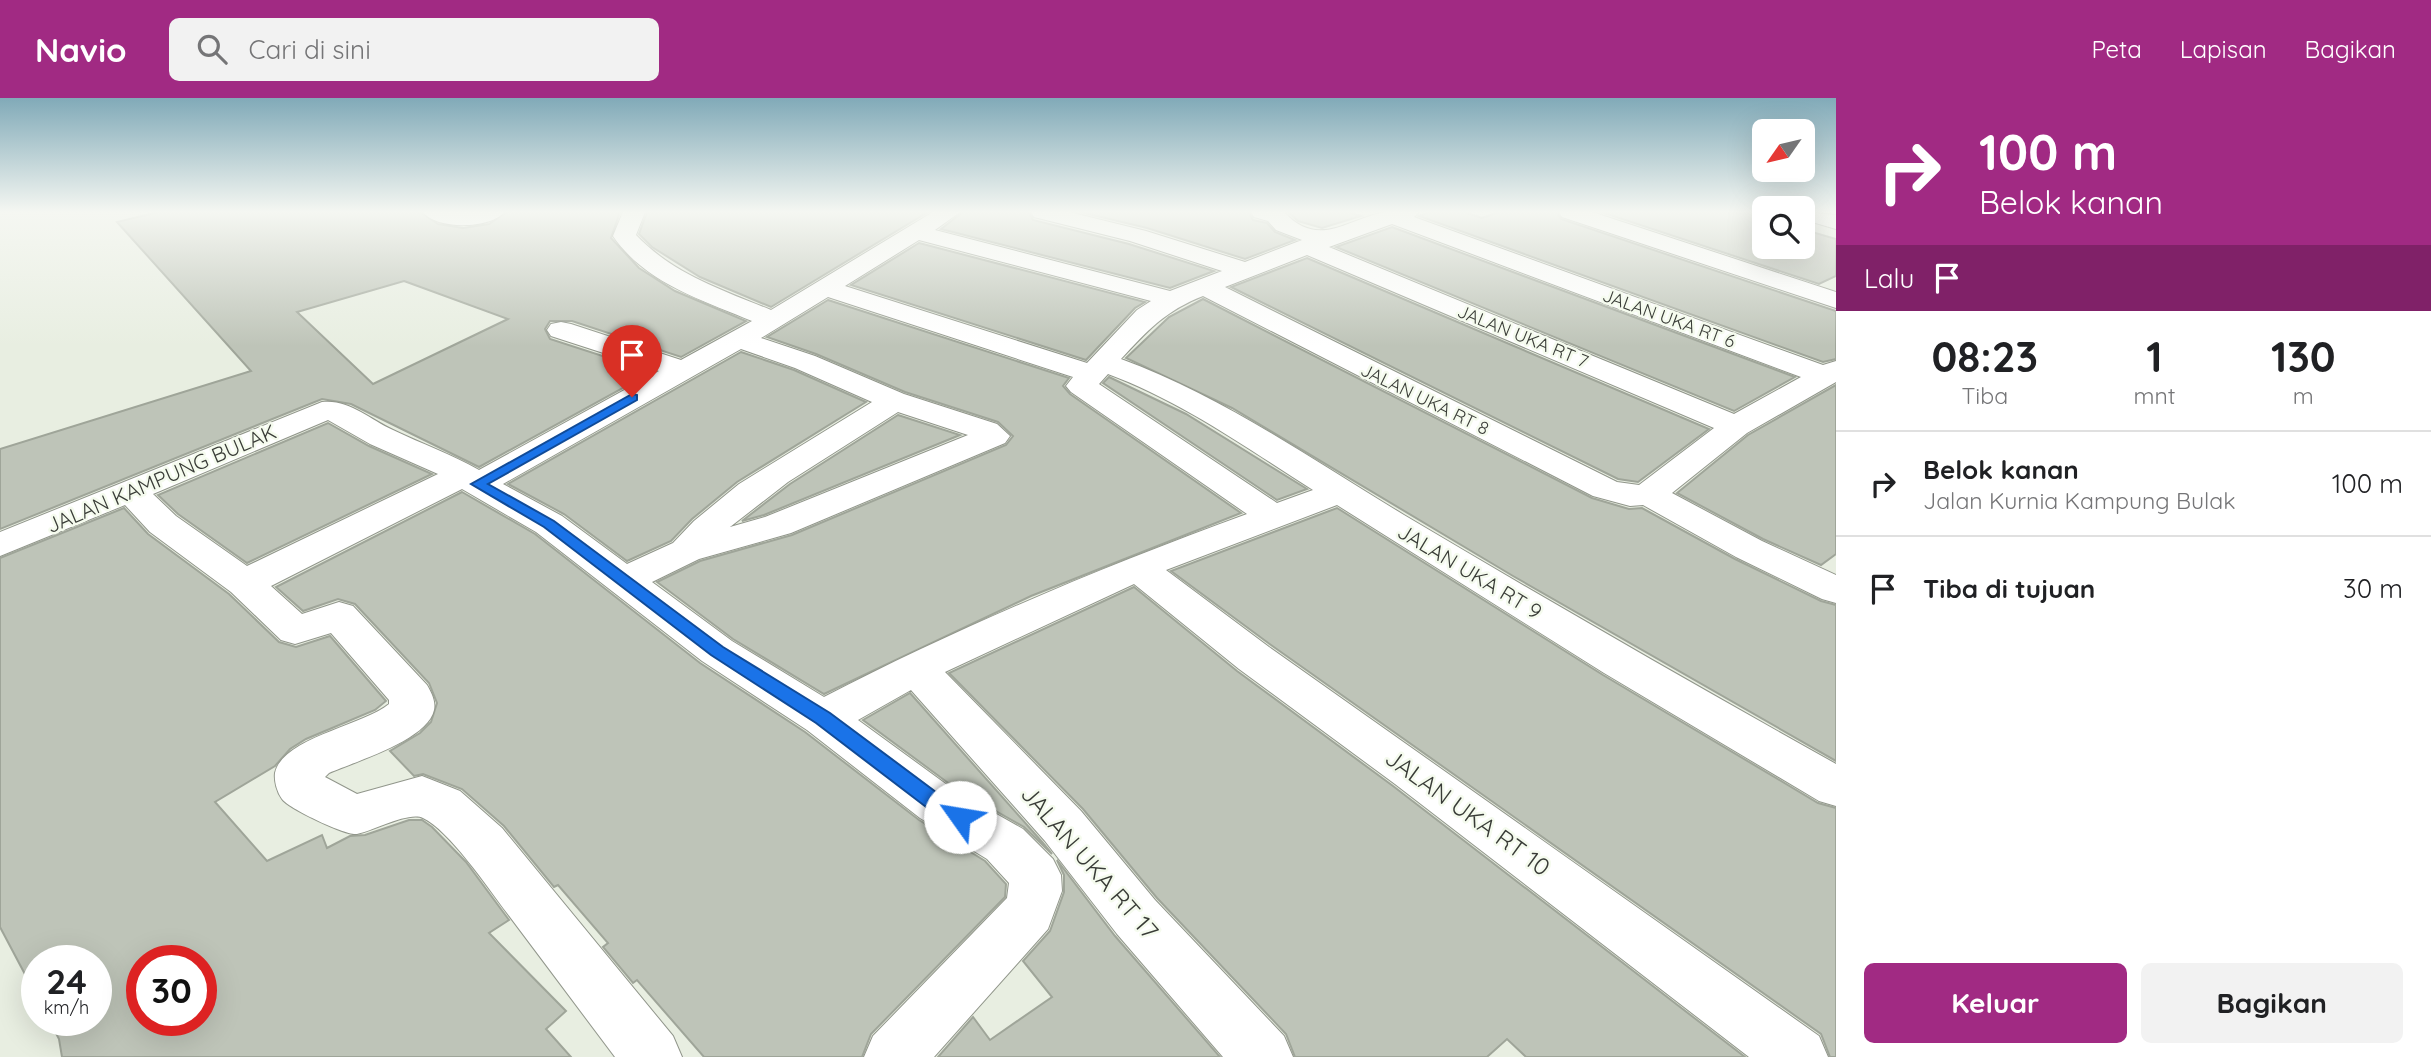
<!DOCTYPE html>
<html lang="id">
<style>
body{margin:0;font-family:Quicksand,sans-serif;background:#f2f2f2;color:#202124;height:100vh;display:flex;flex-direction:column;font-size:26px;white-space:nowrap}
*{box-sizing:border-box;margin:0}
p{font-size:23px;color:#757577}
.icon{flex:none;width:38px;height:38px;fill:none;stroke:currentColor;stroke-width:2;stroke-linecap:round;stroke-linejoin:round}
.map{position:relative;flex:1;overflow:hidden}
.sheet{display:flex;flex-direction:column;background:#fff;width:595px}
.sheet>*{flex:none}
.top-card{background:#a12a83;color:#fff;overflow:hidden}
.needle{width:46px;rotate:236deg}
.fabs{position:absolute;left:1752px;top:21px;display:grid;gap:14px}
.fabs a{display:grid;place-items:center;width:63px;height:63px;border-radius:10px;background:#fff;box-shadow:0 7px 28px #0002;font-size:35px}
.speed{position:absolute;left:21px;top:847px;display:flex;gap:14px;font-size:35px;font-weight:700;text-align:center}
.speed>*{display:grid;place-content:center;width:91px;height:91px;border-radius:50%;background:#fff;box-shadow:0 7px 28px #0002;line-height:1}
.speed small{font-size:18px;font-weight:400}
.speed .limit{border:10px solid #d22;background:#fff;color:#111}
.pin{position:absolute;display:grid;place-items:center;width:60px;height:60px;color:#fff;margin:-72px -30px;border-radius:50% 50% 50% 0;rotate:-45deg;box-shadow:0 0 7px #0007}
.pin .icon{rotate:45deg}
.me{position:absolute;width:77px;margin:-38px;rotate:302deg;stroke-linejoin:round;filter:drop-shadow(0 0 5px #0008)}
.turn{display:flex;align-items:center;gap:24px;height:147px;padding:0 28px;font-size:32px}
.turn .icon{width:91px;height:91px;stroke-width:2.5}
.turn b{display:block;font-size:49px;line-height:60px}
.then{display:flex;align-items:center;height:66px;padding:0 28px;background:#0003;gap:14px;font-size:26px}
.eta{display:flex;justify-content:space-evenly;align-items:center;height:119px;text-align:center}
.eta b{font-size:42px;font-weight:700;line-height:49px}
.action{display:flex;gap:14px;margin-top:auto;padding:14px 28px}
.action a{flex:1;height:80px;border-radius:10px;background:#a12a83;color:#fff;font-size:28px;font-weight:700;line-height:80px;text-align:center}
.action a+a{background:#f2f2f2;color:#202124}
ul{padding:0;list-style:none}
li{display:flex;align-items:center;gap:21px;height:105px;padding:0 28px;border-top:2px solid #e0e0e0}
li div{flex:1}
li b{display:block;font-size:26px}
li em{font-style:normal}
header{display:flex;align-items:center;gap:42px;box-sizing:border-box;height:98px;padding:0 35px;background:#a12a83;color:#fff}
header strong{font-size:33px}
nav{display:flex;gap:38px;margin-inline-start:auto;font-size:24px}
.search{width:490px;height:63px;background:#f2f2f2;display:flex;align-items:center;gap:18px;box-sizing:border-box;padding:0 24px;border-radius:10px;color:#757577;font-size:26px}
main{display:flex;flex:1;min-height:0}
.map>svg:first-child{display:block}
.building{fill:#bec4b8;stroke:#9fa599;stroke-width:2;fill-rule:evenodd}
.lines{fill:none;stroke-linecap:round;stroke-linejoin:round}
.street-casing{stroke:#91968b;stroke-width:2}
.street{fill:#fff;fill-rule:evenodd}
.route{fill:#1a73e8;stroke:#114b97;stroke-width:2}
.labels{text-anchor:middle;dominant-baseline:central;stroke-width:5;stroke-linejoin:round;paint-order:stroke}
.far-street-label{font-size:18px;fill:#393c37;stroke:#f5fbee}
.street-label{font-size:21px;fill:#393c37;stroke:#f5fbee}
.near-street-label{font-size:24px;fill:#393c37;stroke:#f5fbee}
</style>
<header>
<strong>Navio</strong>
<div class="search"><svg class="icon" aria-label="search" viewBox="0 0 24 24"><circle cx="10" cy="10" r="6"/><path d="M15 15l6 6"/></svg>Cari di sini</div>
<nav><a>Peta</a><a>Lapisan</a><a>Bagikan</a></nav>
</header>
<main>
<div class="map">
<svg width="1836" height="959" viewBox="0 0 1836 959">
<rect width="100%" height="100%" fill="#e8eee1"/>
<g class="building">
<path d="M158,114H420L438,126L463,130L489,126L507,114H620L611,140L639,170L675,193L746,223L681,259L572,223H550L545,231L550,241L652,274L479,369L351,306L322,301L0,431V351L251,273L117,124ZM404,183L508,221L373,286L297,214Z"/>
<polygon points="647,114 928,114 771,209 700,179 652,149 639,136"/>
<polygon points="963,114 1029,114 1033,122 1129,146 1214,173 1170,190 941,131"/>
<polygon points="1080,114 1249,114 1253,122 1267,125 1275,134 1295,142 1245,161 1147,130"/>
<polygon points="1288,114 1349,114 1361,118 1322,130 1298,123"/>
<polygon points="1429,114 1465,114 1482,120 1498,114 1557,114 1561,121 1836,213 1836,261 1823,264 1419,118"/>
<polygon points="1601,114 1764,114 1764,149 1802,149 1802,131 1836,141 1836,178 1819,186"/>
<polygon points="1392,129 1795,279 1734,313 1336,149"/>
<polygon points="919,145 1145,204 1135,210 1086,262 851,187"/>
<polygon points="1307,160 1709,331 1638,384 1618,381 1231,189"/>
<polygon points="1203,201 1592,400 1629,411 1642,410 1735,461 1821,503 1836,507 1836,663 1513,478 1232,310 1126,260 1169,219"/>
<polygon points="828,202 1069,280 1063,288 1070,296 1241,415 1031,498 824,596 733,541 657,484 700,463 792,437 1006,347 1013,338 998,324 905,294 816,256 767,239"/>
<polygon points="741,254 794,272 866,304 737,384 692,421 671,443 627,463 564,416 508,386"/>
<polygon points="1109,279 1186,316 1307,391 1277,402 1103,285"/>
<polygon points="1836,287 1836,456 1821,467 1763,441 1677,395 1748,337"/>
<polygon points="898,317 960,337 764,417 742,423 790,386"/>
<polygon points="328,325 369,348 432,376 247,465 178,416 158,397"/>
<polygon points="462,394 535,436 700,565 805,634 919,722 985,763 1006,786 1005,799 871,936 862,959 704,959 637,882 633,885 603,849 608,845 558,787 554,789 504,728 462,691 423,676 414,678 390,653 420,635 431,624 437,605 429,585 355,506 338,501 303,513 276,489"/>
<path d="M124,410L148,436L229,496L279,544L296,549L330,538L386,603L375,612L306,641L290,651L275,668L215,704L267,763L322,737L327,750L350,738L365,737L409,722H422L432,729L466,764L509,822L489,835L566,913L546,931L571,959H62L59,941L49,922H96V863H37V899L0,829V460ZM142,863H201V922H142Z"/>
<polygon points="1337,410 1603,577 1818,705 1836,710 1836,959 1830,959 1821,936 1271,547 1171,473"/>
<polygon points="1134,489 1237,573 1393,688 1745,959 1526,959 1507,941 1487,959 1295,959 1286,936 1157,800 1083,711 949,575"/>
<polygon points="910,595 1043,745 1052,756 1024,729 955,690 863,622"/>
<polygon points="1057,762 1115,838 1220,959 938,959 973,919 990,942 1052,899 1023,863 1050,833 1064,794 1064,777"/>
</g>
<g class="lines">
<defs>
<g id="street">
<path d="M423,114H504C491,131 436,132 423,114Z"/>
<path d="M623,114H645L636,137C673,176 722,192 771,212L933,114H960L935,132L1170,193L1222,173L1130,143L1034,119L1031,114H1069L1146,133L1245,164L1302,142L1276,132L1268,123L1254,119L1251,114H1284C1319,152 1348,120 1386,114C1396,113 1408,114 1419,114L1414,119L1823,267L1836,263V284L1747,335L1672,395L1762,443L1836,477V505L1822,501L1736,459L1643,407L1630,408L1593,398L1203,198C1165,213 1148,232 1121,261C1222,298 1313,362 1404,417C1547,502 1691,585 1836,666V708L1819,703L1604,575L1337,407L1166,472L1269,549L1819,938L1828,959H1749L1395,686L1239,571L1134,486L945,574L1081,713L1155,802L1284,938L1293,959H1223L1117,836L1045,743L911,592L858,622L954,692L1023,731L1053,761L1061,777L1062,793L1048,831L934,959H864L873,938L1007,800L1009,785L987,761L920,720L807,632L702,563L536,434L462,391L271,488L302,516L339,504L353,508L427,587C431,594 436,603 434,612C428,642 354,664 329,675L325,679L357,696L422,678L460,693L502,730L673,938L682,959H615C579,911 543,863 507,815C488,790 449,732 423,720C409,713 373,733 357,736C346,738 288,710 282,701C277,694 274,683 275,675C282,640 362,628 389,606V602L331,535L295,546L281,542L231,494L150,434L125,407L0,458V434L322,304C349,301 369,321 393,332C422,346 451,356 479,372L659,273L551,238L547,232L551,226L561,224L571,226L681,262L752,223C702,202 645,185 613,138ZM1392,126L1801,279L1734,316L1329,149ZM919,142L1151,203L1137,212L1087,265L845,188ZM1307,157L1714,330L1639,387L1617,384L1225,189ZM828,199L1073,279L1066,288L1071,294L1247,416C1102,469 961,528 824,599L732,543L652,484L699,461L791,435L1005,345L1010,338L997,326L904,296L815,258L761,240ZM741,251L795,270L872,304L739,386L694,423L673,445L627,466L562,418L503,386ZM1108,276C1181,303 1247,350 1313,392L1277,405L1099,286ZM898,314L968,337L765,419L730,429L788,384ZM328,322L370,346L438,376L247,468L176,418L153,396Z"/>
<polygon points="1559,114 1592,114 1836,194 1836,210 1562,119"/>
<polygon points="1802,114 1836,117 1836,131 1802,121"/>
</g>
</defs>
<use href="#street" class="street-casing"/>
<use href="#street" class="street"/>
</g>
<linearGradient id="sky" x2="0" y2="1"><stop stop-color="#81aab8"/><stop offset="0.46" stop-color="#f5f7f2"/><stop offset="1" stop-color="#f5f7f2" stop-opacity="0"/></linearGradient>
<rect width="1836" height="248" fill="url(#sky)"/>
<polygon class="route" points="632,296 637,297 637,302 488,386 554,423 723,549 830,615 944,700 967,713 970,719 967,725 960,728 952,725 930,712 816,625 711,557 544,429 471,386"/>
<g class="labels">
<g class="far-street-label">
<text transform="translate(1669 220) rotate(20)">JALAN UKA RT 6</text>
<text transform="translate(1523 238) rotate(22)">JALAN UKA RT 7</text>
<text transform="translate(1425 301) rotate(26)">JALAN UKA RT 8</text>
</g>
<g class="street-label">
<text transform="translate(161 380) rotate(-23)">JALAN KAMPUNG BULAK</text>
<text transform="translate(1470 473) rotate(31)">JALAN UKA RT 9</text>
</g>
<g class="near-street-label">
<text transform="translate(1468 714) rotate(36)">JALAN UKA RT 10</text>
<text transform="translate(1090 764) rotate(49)">JALAN UKA RT 17</text>
</g>
</g>
</svg>
<div class="fabs">
<a><svg class="needle" viewBox="-14 -14 28 28"><path d="M0-13l5 13h-10z" fill="#e53935"/><path d="M0 13l5-13h-10z" fill="#757577"/></svg></a>
<a><svg class="icon" aria-label="search" viewBox="0 0 24 24"><circle cx="10" cy="10" r="6"/><path d="M15 15l6 6"/></svg></a>
</div>
<div class="speed"><div>24<small>km/h</small></div><div class="limit">30</div></div>
<div class="pin" style="left:632px;top:299px;background:#d93025"><svg class="icon" aria-label="arrive" viewBox="0 0 24 24"><path d="M6 21V4h12l-3 4 3 4H6"/></svg></div>
<svg class="me" style="left:960px;top:719px" viewBox="-20 -20 40 40"><circle r="19" fill="#fff"/><path d="M0-13L10 11 0 6-10 11z" fill="#1a73e8"/></svg>
</div>
<section class="sheet">
<div class="top-card">
<div class="turn"><svg class="icon" aria-label="right" viewBox="0 0 24 24"><path d="M7 20v-9h11M14 6l5 5-5 5"/></svg><div><b>100 m</b>Belok kanan</div></div>
<div class="then">Lalu<svg class="icon" aria-label="arrive" viewBox="0 0 24 24"><path d="M6 21V4h12l-3 4 3 4H6"/></svg></div>
</div>
<div class="eta">
<div><b>08:23</b><p>Tiba</p></div>
<div><b>1</b><p>mnt</p></div>
<div><b>130</b><p>m</p></div>
</div>
<ul>
<li><svg class="icon" aria-label="right" viewBox="0 0 24 24"><path d="M7 20v-9h11M14 6l5 5-5 5"/></svg><div><b>Belok kanan</b><p>Jalan Kurnia Kampung Bulak</p></div><em>100 m</em></li>
<li><svg class="icon" aria-label="arrive" viewBox="0 0 24 24"><path d="M6 21V4h12l-3 4 3 4H6"/></svg><div><b>Tiba di tujuan</b></div><em>30 m</em></li>
</ul>
<div class="action"><a>Keluar</a><a>Bagikan</a></div>
</section>
</main>
